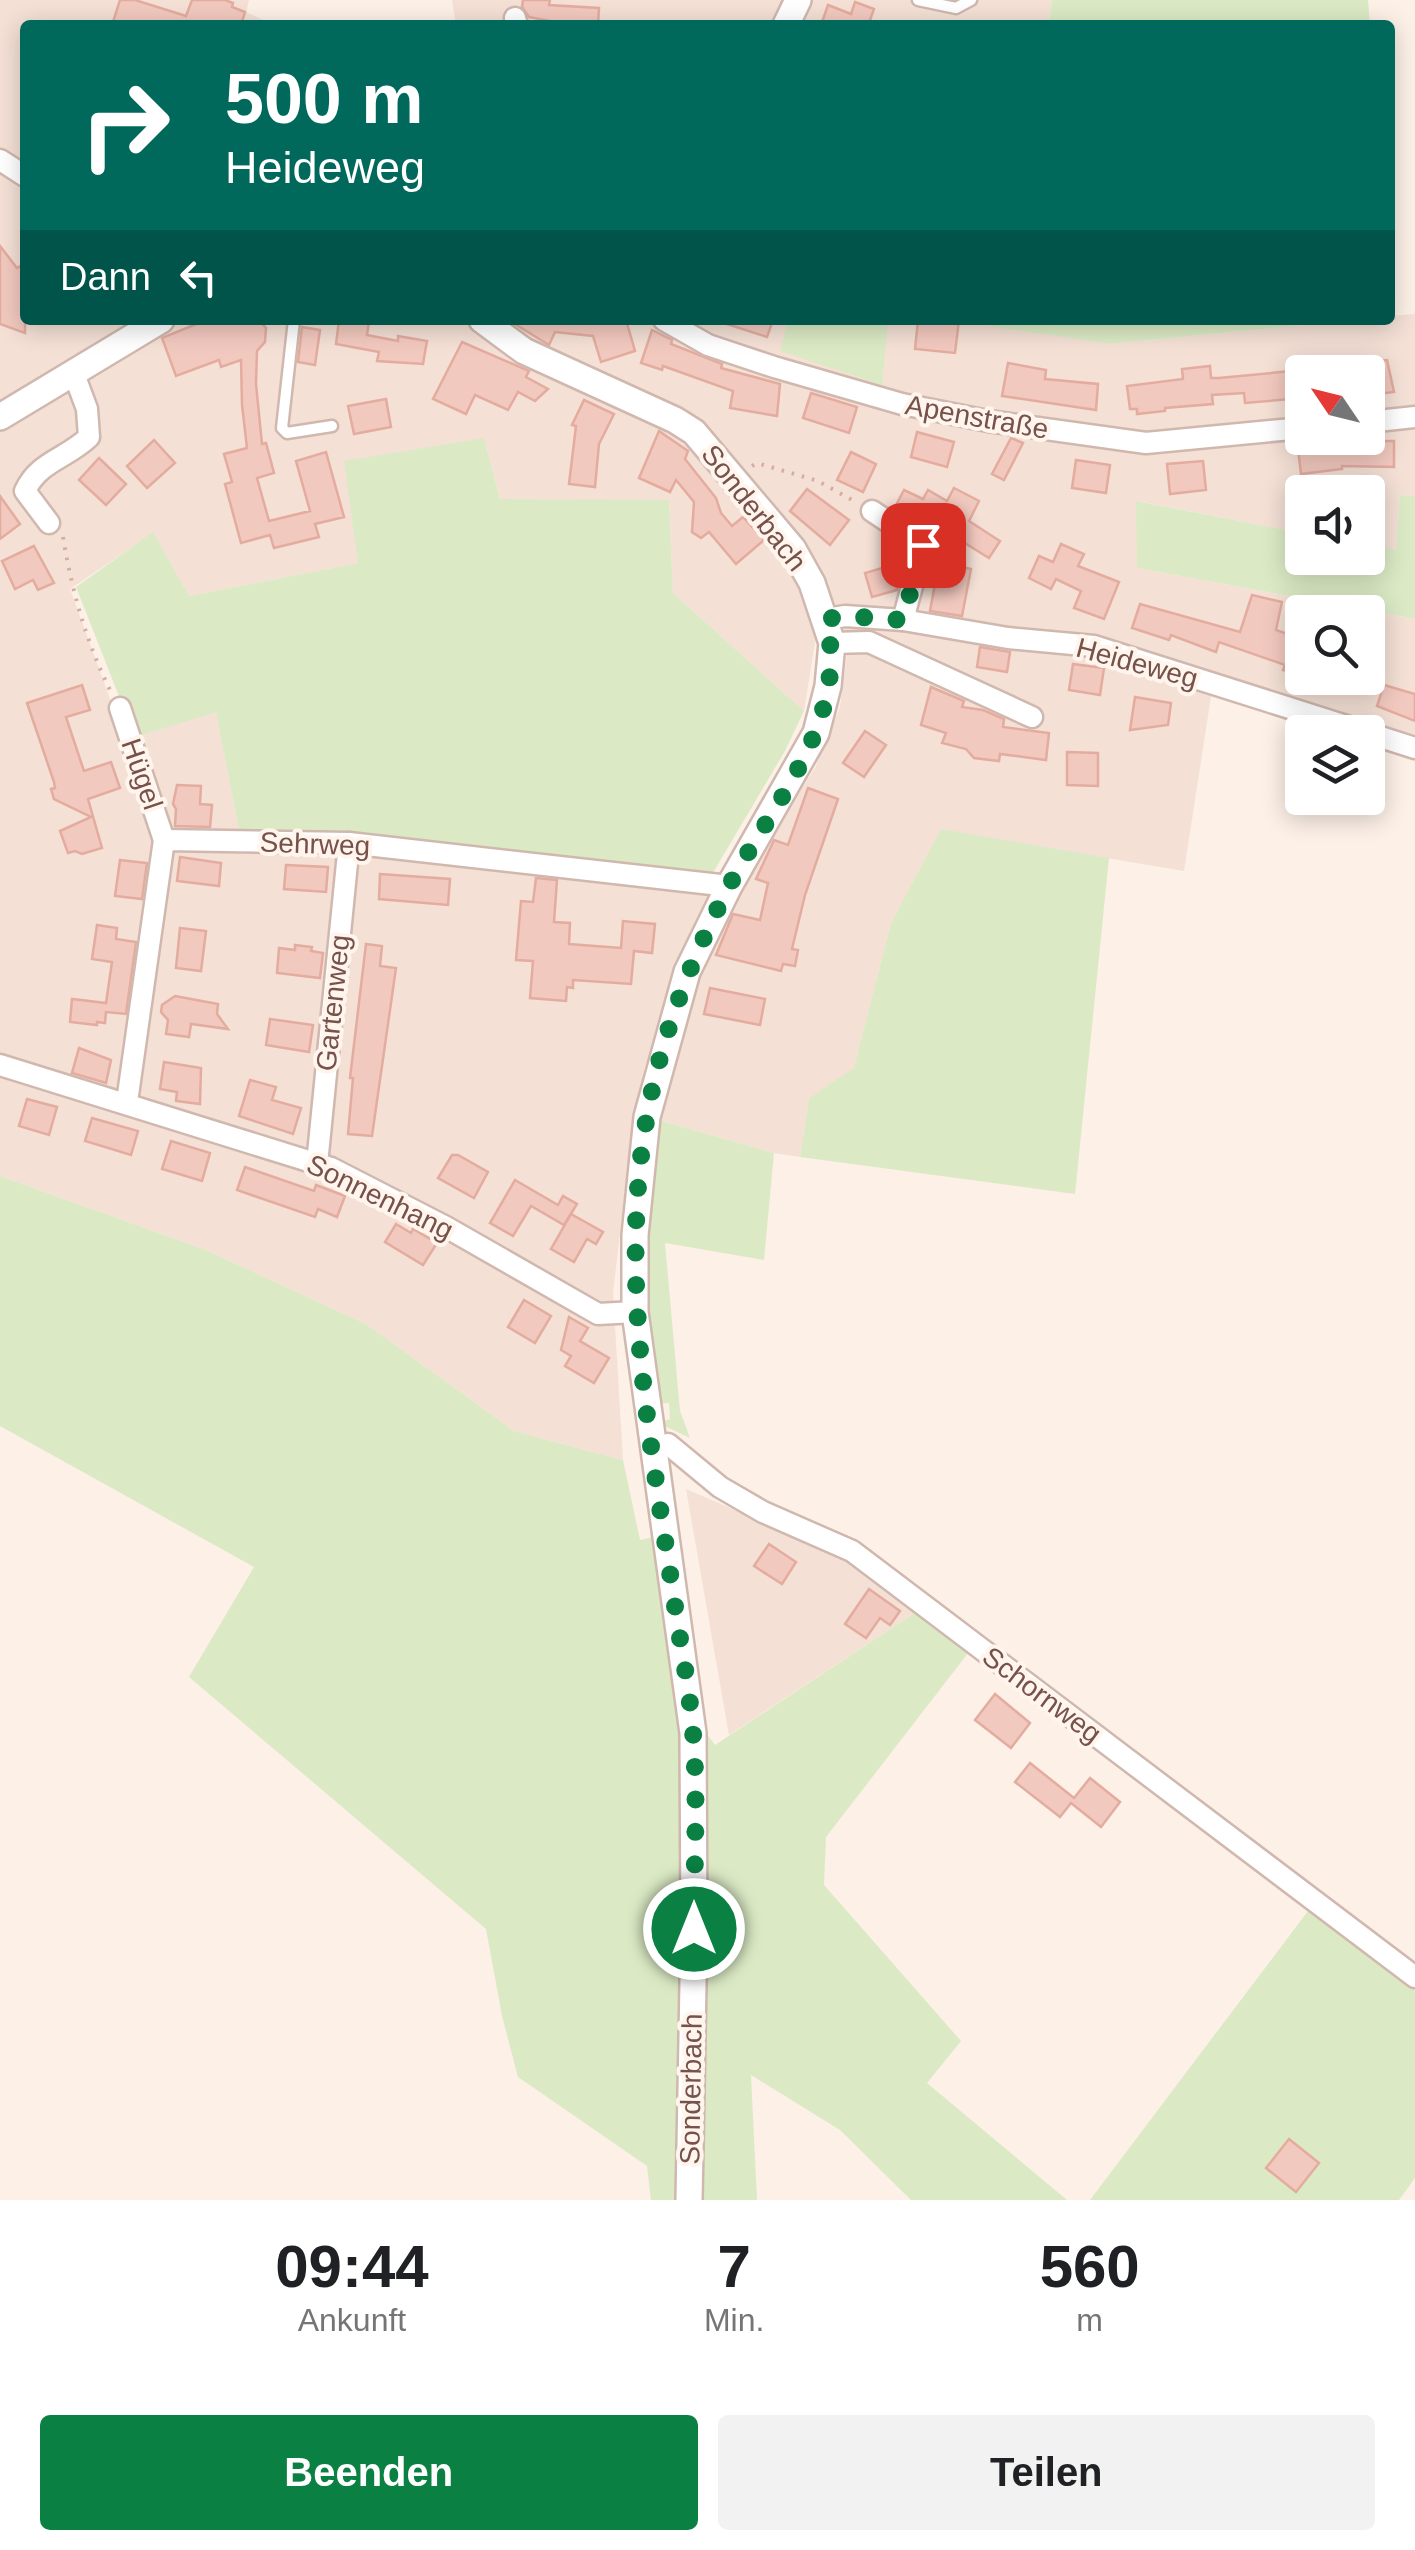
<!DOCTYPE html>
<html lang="de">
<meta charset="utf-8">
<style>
body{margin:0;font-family:Arial,sans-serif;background:#f2f2f2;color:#202124;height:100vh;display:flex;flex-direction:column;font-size:38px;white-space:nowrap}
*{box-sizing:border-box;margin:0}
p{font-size:32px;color:#757577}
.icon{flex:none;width:55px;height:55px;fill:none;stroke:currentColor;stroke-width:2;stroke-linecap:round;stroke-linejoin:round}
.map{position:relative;height:2200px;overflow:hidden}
.drawer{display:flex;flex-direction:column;background:#fff;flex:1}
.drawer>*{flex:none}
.top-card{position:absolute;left:20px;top:20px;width:1375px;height:305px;border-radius:10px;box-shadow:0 5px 25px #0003;background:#00695c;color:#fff;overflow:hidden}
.needle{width:65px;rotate:305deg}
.controls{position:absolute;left:1285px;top:355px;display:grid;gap:20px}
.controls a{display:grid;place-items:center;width:100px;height:100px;border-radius:10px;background:#fff;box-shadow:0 5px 25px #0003;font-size:50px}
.pin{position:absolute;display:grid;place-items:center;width:85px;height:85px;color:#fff;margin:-42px;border-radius:20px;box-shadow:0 5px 15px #0006}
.me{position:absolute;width:110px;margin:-55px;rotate:0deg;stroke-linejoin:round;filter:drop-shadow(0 0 8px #0008)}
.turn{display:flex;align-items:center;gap:35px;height:210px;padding:0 40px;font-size:45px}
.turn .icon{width:130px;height:130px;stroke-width:2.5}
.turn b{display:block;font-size:70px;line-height:85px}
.then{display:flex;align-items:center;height:95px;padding:0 40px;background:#0003;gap:20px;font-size:38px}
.eta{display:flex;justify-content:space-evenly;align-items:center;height:170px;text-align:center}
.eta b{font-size:60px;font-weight:700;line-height:70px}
.primary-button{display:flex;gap:20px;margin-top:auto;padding:20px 40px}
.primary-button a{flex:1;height:115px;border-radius:10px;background:#0b8043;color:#fff;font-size:40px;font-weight:700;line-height:115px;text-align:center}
.primary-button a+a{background:#f2f2f2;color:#202124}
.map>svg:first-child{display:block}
.residential{fill:#f4e0d5;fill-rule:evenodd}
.green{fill:#dbeac5}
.building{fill:#f2c9bf;stroke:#e4ac9f;stroke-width:2.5}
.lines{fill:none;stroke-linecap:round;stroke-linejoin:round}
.service-casing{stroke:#d0b8af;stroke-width:15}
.minor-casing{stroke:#d0b8af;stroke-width:25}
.tertiary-casing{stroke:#d0b8af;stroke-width:30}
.path{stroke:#d7aca1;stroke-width:4;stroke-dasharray:2.5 8;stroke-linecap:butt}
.service{stroke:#fff;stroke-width:10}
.minor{stroke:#fff;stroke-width:20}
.tertiary{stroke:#fff;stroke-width:25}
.route{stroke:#0b8043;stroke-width:18;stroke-dasharray:0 32.4}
.labels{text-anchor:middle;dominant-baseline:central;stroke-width:8;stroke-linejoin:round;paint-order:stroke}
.street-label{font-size:28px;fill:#76524b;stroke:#fff5ed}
</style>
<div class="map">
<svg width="1415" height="2200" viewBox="0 0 1415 2200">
<rect width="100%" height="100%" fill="#fcf0e7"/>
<g class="residential">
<path d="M0,0H249L246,12L273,25H25V320H969L1111,344L1353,320H1390V316L1415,314V496L1400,495L1396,551L1368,545V492H1302V533L1137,501V568L1415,619V735L1214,677L1184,871L941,830L891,923L854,1069L809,1098L800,1157L774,1153L658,1120L668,1068L646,1062L633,1121L613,1293L623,1460L514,1431L366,1324L206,1250L0,1176ZM1302,372H1368V438H1302ZM484,438L500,499L669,501L673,593L804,711L817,631H850L840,707L815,768L731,896L240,836L216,711L125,740L70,589L153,533L189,596L358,563ZM1302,612H1368V678H1302Z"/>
<polygon points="452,0 1052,0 1048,25 456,25"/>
<polygon points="686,1489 847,1558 919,1610 729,1735"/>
</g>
<g class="green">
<polygon points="1052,0 1368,0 1370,25 1048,25"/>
<polygon points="788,320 888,320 882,385 780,351"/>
<polygon points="969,320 1353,320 1111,344 969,323"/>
<polygon points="484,438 500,499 669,500 673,593 804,711 785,751 711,876 240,836 216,712 135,737 76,587 153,532 189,596 358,563 344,461"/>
<polygon points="1400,495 1415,496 1415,619 1137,568 1136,501 1302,533 1302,558 1368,558 1368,545 1396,550"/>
<polygon points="941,829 1109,858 1075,1194 800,1157 809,1098 854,1068 891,923"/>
<polygon points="658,1120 774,1153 764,1260 665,1243 680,1411 690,1438 658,1423 670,1419 669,1403 656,1404 644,1311 645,1239"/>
<polygon points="0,1176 206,1250 366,1324 514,1431 623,1460 640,1540 654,1537 685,1728 681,2200 651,2200 647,2166 518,2077 502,2016 486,1929 189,1677 254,1567 0,1426"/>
<polygon points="919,1610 972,1648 826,1837 824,1885 961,2041 927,2083 1067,2200 911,2200 840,2130 751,2075 757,2200 699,2200 707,1734 715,1745"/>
<polygon points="1308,1911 1415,1990 1415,2178 1399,2200 1090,2200"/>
</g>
<g class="building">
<polygon points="120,0 135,0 186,16 192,0 225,0 233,3 232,7 245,12 241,25 112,25"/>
<polygon points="523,0 550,0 549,5 599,8 598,25 571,25 529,17 522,7"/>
<polygon points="855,2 874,9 870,20 877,25 821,25 828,5 851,14"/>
<polygon points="0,246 17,268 25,263 25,333 0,324"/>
<polygon points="206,320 259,320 266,328 265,342 257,351 256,384 262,444 266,443 274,473 257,478 269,521 310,511 296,461 326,452 344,517 315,524 319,537 274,548 270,535 241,543 225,484 232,482 224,454 247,448 242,405 241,360 221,367 219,360 176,376 162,338"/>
<polygon points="339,320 369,322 367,335 398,341 398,336 427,341 423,364 377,361 379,352 336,344"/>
<polygon points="517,320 626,320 635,351 601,362 593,336 555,332 549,345 515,324"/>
<polygon points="724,320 773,320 767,337 724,323"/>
<polygon points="918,320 959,320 955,353 915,349"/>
<polygon points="302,327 320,330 315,365 298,362"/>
<polygon points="652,330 672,340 671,344 722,364 721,368 780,384 777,416 730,408 733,391 663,366 662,370 641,363"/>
<polygon points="462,342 529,371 526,377 548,389 535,401 518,392 508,410 475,395 466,414 433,399"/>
<polygon points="1387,360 1394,392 1368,395 1368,362"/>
<polygon points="1008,363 1046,370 1045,379 1098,384 1096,410 1002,396"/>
<polygon points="1210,366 1211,378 1219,378 1302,370 1302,398 1245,403 1244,393 1212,395 1213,404 1165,408 1165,411 1137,414 1137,409 1130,409 1127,386 1183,379 1182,369"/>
<polygon points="811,393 857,407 849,433 803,418"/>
<polygon points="386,399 391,427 354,434 348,406"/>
<polygon points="584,400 614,414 599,444 595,487 569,484 576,426 572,425"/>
<polygon points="659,431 688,451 685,459 716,498 721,513 732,526 743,517 764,540 736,564 709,532 701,538 692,532 694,502 676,480 670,492 639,478"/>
<polygon points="917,432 954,442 947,467 911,457"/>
<polygon points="1011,438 1023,443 1004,480 992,474"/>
<polygon points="154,440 175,463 147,488 127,466"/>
<polygon points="1320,441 1394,441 1394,467 1342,466 1342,469 1301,474 1298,449 1321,446"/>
<polygon points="851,452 876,464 863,492 837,480"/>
<polygon points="99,458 126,484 106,505 79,480"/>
<polygon points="1076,460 1110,465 1106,493 1072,488"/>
<polygon points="1203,461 1206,490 1170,494 1167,464"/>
<polygon points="954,488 979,501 969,521 1000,541 989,558 947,532 945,535 928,532 894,509 904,490 923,499 928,490 947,501"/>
<polygon points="807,489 849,520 830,545 790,511"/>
<polygon points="0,496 20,524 0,539"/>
<polygon points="1061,544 1084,554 1078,566 1119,582 1104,619 1074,608 1081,591 1056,579 1051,589 1029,578 1039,556 1053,562"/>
<polygon points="34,546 54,583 38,590 33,580 15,589 2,561"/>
<polygon points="939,562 971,569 962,616 930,611"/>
<polygon points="892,565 897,590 872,597 865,573"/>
<polygon points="1252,595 1282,602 1276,630 1296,637 1294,643 1302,646 1302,676 1283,670 1285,665 1219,642 1216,652 1171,635 1169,640 1132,628 1140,604 1240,632"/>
<polygon points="980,647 1010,652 1007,672 977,667"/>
<polygon points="1073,664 1104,668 1100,695 1069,690"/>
<polygon points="82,685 90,710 66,717 84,771 111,762 120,788 88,799 102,848 82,854 75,851 68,853 60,831 91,817 54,799 51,789 55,788 54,782 27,703"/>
<polygon points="1384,685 1415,694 1415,721 1377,706"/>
<polygon points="931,687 964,701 962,707 983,710 1004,719 1003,727 1049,733 1046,760 1000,754 999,761 974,758 966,749 942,743 946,733 921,725"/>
<polygon points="1135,697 1171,703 1168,725 1130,730"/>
<polygon points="865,731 886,745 864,777 843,763"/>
<polygon points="1067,752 1098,753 1098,786 1067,785"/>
<polygon points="177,785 201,786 200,804 212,805 210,827 175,826 176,809 173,804"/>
<polygon points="808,788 838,799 805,895 792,949 798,950 795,966 783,964 781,971 716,955 733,914 760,920 768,883 756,879 774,840 788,845"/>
<polygon points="180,857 221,863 219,886 177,881"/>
<polygon points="120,860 147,863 142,899 115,896"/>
<polygon points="286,865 328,867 326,892 284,889"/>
<polygon points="380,874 450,879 448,905 379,899"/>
<polygon points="536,878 557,880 554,922 570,923 569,944 621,948 623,921 655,924 652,953 634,951 631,984 573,980 573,988 567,987 566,1001 530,998 533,961 516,960 521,901 533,902"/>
<polygon points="97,925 117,928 116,939 136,942 126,1014 106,1012 105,1023 97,1022 97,1025 70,1022 72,999 106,1003 112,962 92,959"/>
<polygon points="180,928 206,931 201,971 176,968"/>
<polygon points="366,944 382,946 380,966 396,968 372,1136 348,1134 353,1078 350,1078"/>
<polygon points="295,945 312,947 311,951 323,953 320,978 277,973 279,948 295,950"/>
<polygon points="710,988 765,999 760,1025 704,1014"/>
<polygon points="175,996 218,1004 217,1014 228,1029 191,1024 189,1037 166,1034 168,1020 161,1012 162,1005"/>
<polygon points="270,1019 313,1025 309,1052 266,1045"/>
<polygon points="79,1048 111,1060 106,1083 72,1073"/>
<polygon points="164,1062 201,1068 200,1104 176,1101 177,1092 160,1089"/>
<polygon points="250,1080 276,1087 272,1100 301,1108 293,1134 239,1116"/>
<polygon points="27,1099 57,1107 49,1135 19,1126"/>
<polygon points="92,1118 138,1131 131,1155 85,1141"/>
<polygon points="171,1141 210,1153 202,1181 162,1169"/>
<polygon points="452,1155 458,1155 488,1172 474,1198 438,1178"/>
<polygon points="245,1167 314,1191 316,1185 345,1196 337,1217 318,1209 315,1217 237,1190"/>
<polygon points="515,1180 558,1205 563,1196 577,1204 564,1225 531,1206 513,1236 490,1223"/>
<polygon points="571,1214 603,1232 596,1244 587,1239 574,1262 551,1249"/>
<polygon points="396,1224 411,1233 413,1229 437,1243 423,1265 385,1242"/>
<polygon points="524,1300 551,1316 535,1343 508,1327"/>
<polygon points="569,1317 588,1328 580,1341 609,1358 594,1383 565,1366 571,1356 561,1350"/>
<polygon points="769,1544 796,1562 782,1584 754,1566"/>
<polygon points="869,1589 900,1611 890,1625 880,1618 866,1638 845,1624"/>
<polygon points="995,1694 1030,1723 1011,1748 975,1720"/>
<polygon points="1030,1763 1074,1798 1090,1778 1120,1802 1101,1827 1071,1803 1060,1817 1015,1782"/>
<polygon points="1289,2139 1319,2163 1296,2192 1266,2168"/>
</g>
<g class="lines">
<defs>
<g id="service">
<polyline points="918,0 956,8 971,0"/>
<polyline points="294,320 282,428 287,433 332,426"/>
</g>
<g id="minor">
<polyline points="515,18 517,25"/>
<polyline points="0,160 25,176"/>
<polyline points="664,320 708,345 774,367 902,404 988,421 1146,443 1302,428"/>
<polyline points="1368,422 1415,417"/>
<polyline points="872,511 923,545 953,551"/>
<path d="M49,523L25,491C39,461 66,459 89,437L87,409L74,374"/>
<polyline points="826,619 845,616 903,620 1008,638 1094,646 1365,732"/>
<polyline points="903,620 923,545"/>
<polyline points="832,643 869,642 1032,717"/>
<polyline points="120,708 164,840"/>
<polyline points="1368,733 1415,748"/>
<polyline points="0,1065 331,1168 446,1227 598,1314 635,1312"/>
<polyline points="127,1102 164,840 349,843 729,886"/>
<polyline points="317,1164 349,843"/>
<polyline points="652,1447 668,1444 720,1487 763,1512 852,1551 1415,1977"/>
</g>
<g id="tertiary">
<polyline points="786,25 798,0"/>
<polyline points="482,320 524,351 675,420 694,432 793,549 812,583 832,643 828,686 816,733 729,886 687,972 647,1117 635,1235 635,1312 693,1733 694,1929 689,2200"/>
<polyline points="0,417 161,320"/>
</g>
</defs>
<use href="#service" class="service-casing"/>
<use href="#minor" class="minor-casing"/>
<use href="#tertiary" class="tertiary-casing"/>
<g class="path">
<polyline points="752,466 757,463 818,481 854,501"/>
<path d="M63,537C72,592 87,645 112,694"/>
</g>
<use href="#service" class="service"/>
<use href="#minor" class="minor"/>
<use href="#tertiary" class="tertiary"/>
</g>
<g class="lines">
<path class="route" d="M694,1929C694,1864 698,1797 693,1732C690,1695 683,1657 677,1620C653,1453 617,1284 647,1116C661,1036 691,960 728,888C771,805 851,720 826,619L845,616L903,620L923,545"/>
</g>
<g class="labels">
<g class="street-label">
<text transform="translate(977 417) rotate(10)">Apenstraße</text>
<text transform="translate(754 508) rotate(52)">Sonderbach</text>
<text transform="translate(1137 663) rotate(15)">Heideweg</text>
<text transform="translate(142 774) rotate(71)">Hügel</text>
<text transform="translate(315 844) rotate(2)">Sehrweg</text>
<text transform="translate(333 1003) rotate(-84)">Gartenweg</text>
<text transform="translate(380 1197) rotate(26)">Sonnenhang</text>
<text transform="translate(1042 1695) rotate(37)">Schornweg</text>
<text transform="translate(691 2089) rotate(-89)">Sonderbach</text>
</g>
</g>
</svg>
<div class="controls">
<a><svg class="needle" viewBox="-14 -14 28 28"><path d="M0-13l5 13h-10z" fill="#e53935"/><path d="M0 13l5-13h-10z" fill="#757577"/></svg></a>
<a><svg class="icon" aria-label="sound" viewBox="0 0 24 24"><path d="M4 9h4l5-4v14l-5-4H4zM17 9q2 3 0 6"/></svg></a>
<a><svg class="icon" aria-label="search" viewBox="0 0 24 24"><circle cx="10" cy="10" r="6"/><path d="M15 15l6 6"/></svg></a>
<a><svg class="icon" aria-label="layers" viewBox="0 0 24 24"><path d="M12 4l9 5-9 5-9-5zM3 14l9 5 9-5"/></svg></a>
</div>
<div class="pin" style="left:923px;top:545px;background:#d93025"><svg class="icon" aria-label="arrive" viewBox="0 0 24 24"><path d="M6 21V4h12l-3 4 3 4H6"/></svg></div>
<svg class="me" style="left:694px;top:1929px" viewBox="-20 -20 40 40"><circle r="17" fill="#0b8043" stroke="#fff" stroke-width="3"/><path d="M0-11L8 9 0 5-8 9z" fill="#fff"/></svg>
<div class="top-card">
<div class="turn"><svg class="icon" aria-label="right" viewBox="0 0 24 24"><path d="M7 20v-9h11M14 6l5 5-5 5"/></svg><div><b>500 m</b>Heideweg</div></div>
<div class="then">Dann<svg class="icon" aria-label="left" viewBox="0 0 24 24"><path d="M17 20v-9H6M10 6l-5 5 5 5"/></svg></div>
</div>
</div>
<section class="drawer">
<div class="eta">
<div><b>09:44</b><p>Ankunft</p></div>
<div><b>7</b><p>Min.</p></div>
<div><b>560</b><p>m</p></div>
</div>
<div class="primary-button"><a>Beenden</a><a>Teilen</a></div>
</section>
